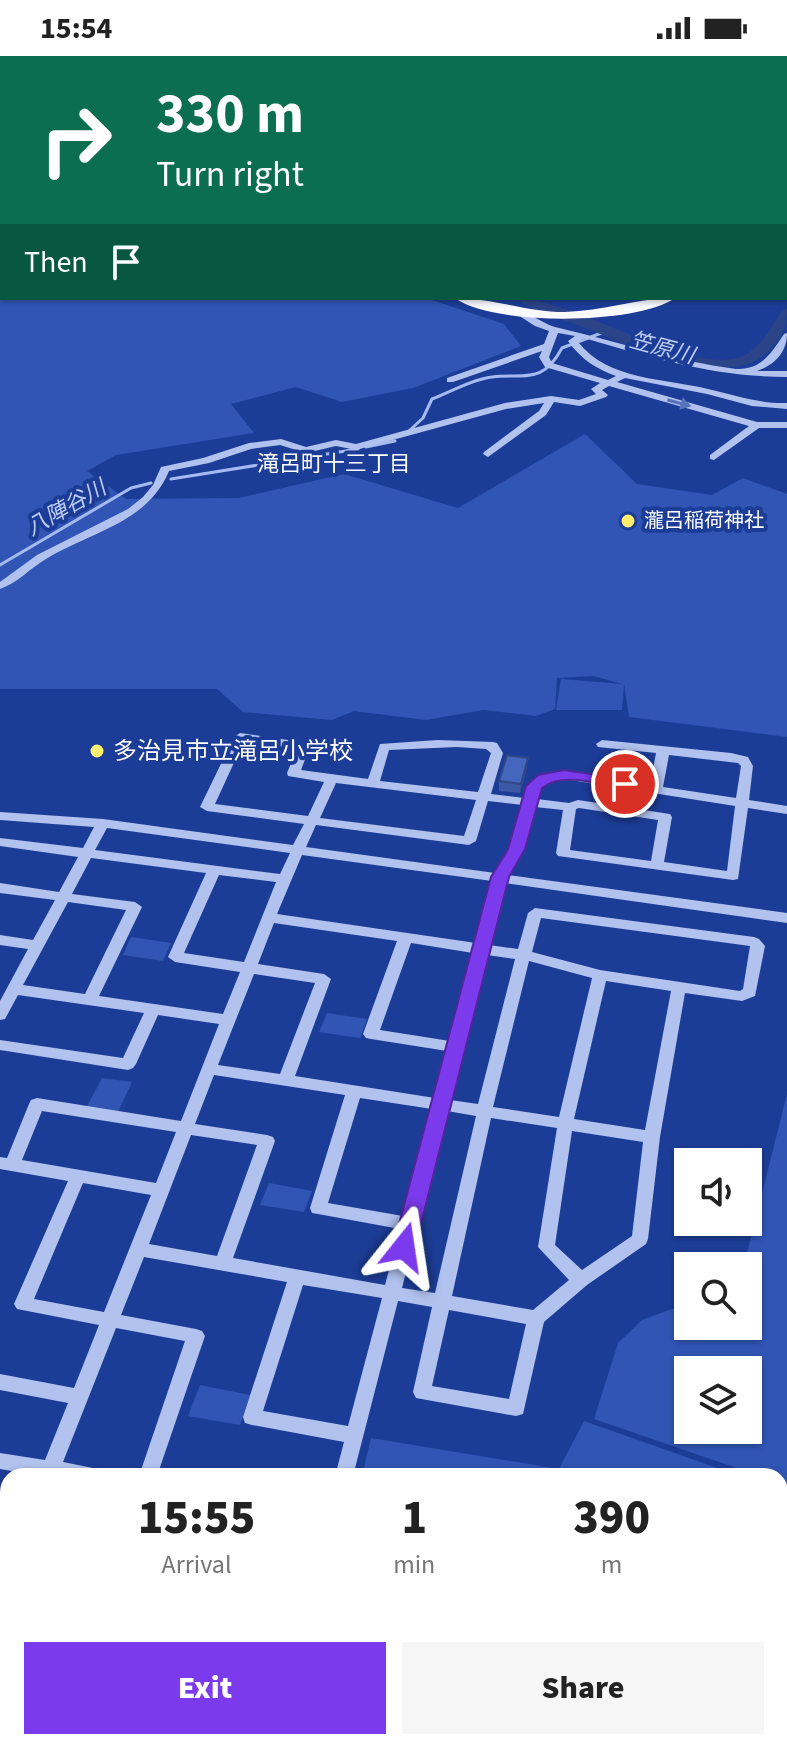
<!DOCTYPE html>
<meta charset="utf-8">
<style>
body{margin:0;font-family:"Source Sans 3","Noto Sans JP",sans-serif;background:#f6f6f6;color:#222;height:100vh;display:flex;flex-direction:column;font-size:30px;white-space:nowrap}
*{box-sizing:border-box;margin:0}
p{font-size:26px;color:#767676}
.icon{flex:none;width:44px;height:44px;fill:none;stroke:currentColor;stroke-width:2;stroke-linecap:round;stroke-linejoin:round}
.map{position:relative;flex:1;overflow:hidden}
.details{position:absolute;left:0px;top:1412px;width:788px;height:282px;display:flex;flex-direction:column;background:#fff;border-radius:24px 24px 0 0;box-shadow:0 2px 6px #0004}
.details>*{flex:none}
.hud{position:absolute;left:0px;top:0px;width:788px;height:244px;box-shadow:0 2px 6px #0004;background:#0b6e4f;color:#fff;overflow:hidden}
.fabs{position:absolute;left:674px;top:1092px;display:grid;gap:16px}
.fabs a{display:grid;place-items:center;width:88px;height:88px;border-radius:0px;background:#fff;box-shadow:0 2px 6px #0004;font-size:40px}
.pin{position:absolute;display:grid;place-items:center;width:68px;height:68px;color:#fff;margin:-34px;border:4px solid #fff;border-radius:50%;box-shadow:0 2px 8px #0007}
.me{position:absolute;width:88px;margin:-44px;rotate:15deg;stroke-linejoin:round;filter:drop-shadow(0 0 6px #0008)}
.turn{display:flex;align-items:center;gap:28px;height:168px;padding:0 24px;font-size:36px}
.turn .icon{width:104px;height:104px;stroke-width:2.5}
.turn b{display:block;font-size:56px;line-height:68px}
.then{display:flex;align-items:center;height:76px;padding:0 24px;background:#0003;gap:16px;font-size:30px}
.eta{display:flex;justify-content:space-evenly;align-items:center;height:136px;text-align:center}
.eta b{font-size:48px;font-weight:800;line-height:56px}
.primary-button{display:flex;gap:16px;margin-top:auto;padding:16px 24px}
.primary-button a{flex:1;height:92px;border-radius:0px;background:#7c3aed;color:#fff;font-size:32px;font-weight:800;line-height:92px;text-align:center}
.primary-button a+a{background:#f6f6f6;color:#222}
.status{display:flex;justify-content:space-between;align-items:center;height:56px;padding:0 40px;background:#fff;direction:ltr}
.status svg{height:22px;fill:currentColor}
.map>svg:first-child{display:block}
.green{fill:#3155b4;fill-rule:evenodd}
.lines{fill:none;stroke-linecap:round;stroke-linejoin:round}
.stream-far2{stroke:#a4baf1;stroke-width:2}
.stream-far1{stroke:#a4baf1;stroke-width:3}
.stream{stroke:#a4baf1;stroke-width:5}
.river{fill:#2b4387;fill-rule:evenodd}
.minor{fill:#b1c2ef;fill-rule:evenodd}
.major{fill:#f9faff;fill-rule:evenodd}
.wall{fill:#3b58a3}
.shaded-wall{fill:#304784}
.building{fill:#4566bd;stroke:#304784;stroke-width:2}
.oneway{fill:#5872ba}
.route{fill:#7c3aed;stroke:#51269a;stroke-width:2}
.poi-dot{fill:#ffee6f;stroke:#1c3d97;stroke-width:3}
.labels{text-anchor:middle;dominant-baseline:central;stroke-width:8;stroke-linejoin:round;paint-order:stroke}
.far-poi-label{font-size:20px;fill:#fff;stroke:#1c3d97;text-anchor:start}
.far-water-label{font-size:22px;font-style:italic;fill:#bdcdf6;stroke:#1c3d97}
.far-neighbourhood-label{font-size:22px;fill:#fff;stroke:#1c3d97}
.poi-label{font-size:24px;fill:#fff;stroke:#1c3d97;text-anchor:start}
</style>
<div class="status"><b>15:54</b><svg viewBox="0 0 49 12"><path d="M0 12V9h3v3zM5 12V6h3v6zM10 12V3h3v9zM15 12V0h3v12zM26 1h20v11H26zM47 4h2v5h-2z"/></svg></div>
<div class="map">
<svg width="787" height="1693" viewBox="0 0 787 1693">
<rect width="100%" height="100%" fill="#1c3d97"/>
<g class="green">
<polygon points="6,0 503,0 511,2 4,2"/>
<polygon points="0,155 2,242 426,242 504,268 521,290 413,332 342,346 296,331 231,348 254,377 116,399 87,415 126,443 239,442 344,418 458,452 585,378 637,428 712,439 743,422 787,438 787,681 629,661 624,628 622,654 556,654 561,623 623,628 593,620 557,622 555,653 536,660 483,654 426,664 354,655 332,664 243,656 217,633 0,633"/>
<polygon points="131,881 171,887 163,905 123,899"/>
<polygon points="327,957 367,963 360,982 319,976"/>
<polygon points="102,1022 132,1026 117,1058 85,1054"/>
<path d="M787,1038V1429L780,1427V1420H760L594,1363L618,1287L642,1264L688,1247V1270H748V1210H738L746,1201ZM688,1314H748V1374H688Z"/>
<polygon points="269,1127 312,1135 304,1156 260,1149"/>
<polygon points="200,1329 250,1339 240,1369 188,1360"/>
<polygon points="584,1365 740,1420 362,1420 371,1382 559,1413"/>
<polygon points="780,1434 787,1437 787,1693 643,1693 640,1686 780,1686"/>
<polygon points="267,1686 486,1686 466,1693 274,1693"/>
</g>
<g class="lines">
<polyline class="stream-far2" points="680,0 688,2"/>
<g class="stream-far1">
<path d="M410,374L423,362L432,343C450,336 473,323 492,321C526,317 542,329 562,292L604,276"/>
<polyline points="366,391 395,385"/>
<polyline points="171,423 358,393"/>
<polyline points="0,509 131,432 151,427"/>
</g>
<g class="stream">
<polyline points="571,1686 572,1690 595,1693"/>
<polyline points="651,1686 661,1693"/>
</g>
<g class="river">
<polygon points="0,109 2,110 2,118 0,117"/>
<path d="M516,242C574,242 698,326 747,298C763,288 772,270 782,255L787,253C787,270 783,279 772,292C732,338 630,290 583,271C563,263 532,256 516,242Z"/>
</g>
<g class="minor">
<polygon points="641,0 653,0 650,2"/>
<polygon points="697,0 704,0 705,2 698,2"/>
<rect x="786" y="29" width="1" height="4"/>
<path d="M521,257C532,257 543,268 555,271C615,285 674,305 736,313C762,314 771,297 784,278L787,277C787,297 774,309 757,315H787V321C716,321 651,302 584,282L578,286C609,325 664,322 708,333C735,339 759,348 787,347V353L752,350L707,338L625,322L617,326L757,366H787V372H759L714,404L710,403V399L749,370L609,330L602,334L608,339L606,341L580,350L554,346L546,359L488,401L483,398L484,396L539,355L544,347L506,353L356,394L336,390L306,397L280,389L251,393L209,407L169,415C148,467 90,476 46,503C30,512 18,527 0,533V526L37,499L128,453L143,441L153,429L161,411L203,402L249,387L281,383L306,391L336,384L356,388L505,347L551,340L579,344L596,338L591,333L600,327L545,311L539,301L542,295L453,326H447V322L544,288L549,275L535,270L521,261ZM558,277L575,280L568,285C581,303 596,313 616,320L608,324L552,307L549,301Z"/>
<path d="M240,677L308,687L310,690L301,714L368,723L380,688L438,684L493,686L497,687L503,697L491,738L524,742C524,741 527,730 528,729C545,703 624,724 650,729L656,697L598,691L596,688L602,684L731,697L748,701L753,710L749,744L787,750V758L748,752L738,823L733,824L558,800L556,797L563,754L535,751L523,793L508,819L787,857V867L505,827L489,889L518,893L528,857L535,852L754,881L759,883L765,890L755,940L742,945L685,937L660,1081L648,1183L646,1188L587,1229L544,1266L523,1358L516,1360L416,1342L413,1336L432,1251L398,1245L353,1420H335L344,1386L252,1369L245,1367L243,1361L287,1226L144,1201L121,1259L196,1273L202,1275L205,1280L157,1420H139L185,1285L116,1272L63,1406L103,1414L105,1420H42L0,1413V1397L45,1404L68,1347L0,1334V1318L74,1332L99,1269L17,1253L14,1248L68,1125L0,1113V1101L7,1102L29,1048L31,1044L37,1042L181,1065L219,968L158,959L136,1008L133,1012L128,1014L0,994V984L123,1002L144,957L18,939L5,963L0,964V945L28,893L0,889V879L33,884L55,844L0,837V827L59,836L78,801L0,790V782L83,792L94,771L0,764V756L103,763L293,789L304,768L207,755L200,751L234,681ZM244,685L297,693L287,717L288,720L324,726L308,760L215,748ZM457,691L486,693L491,697L478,736L380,725L389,694ZM669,699L738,707L741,710L736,742L663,731ZM564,723L735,750L727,815L664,806L672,761L670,758L578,744L569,747L537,743C541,727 549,726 564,723ZM336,727L476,744L464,780L320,762ZM488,745L522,749L509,793L495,817L306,791L316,769L469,789L476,785ZM579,752L658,764L651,805L570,794L576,753ZM107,772L290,797L280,818L95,794ZM302,799L492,825L476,887L277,858ZM91,802L206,817L168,901L175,906L240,916L223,958L99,940L142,851L135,846L72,838ZM219,819L276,826L244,906L184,897ZM68,846L126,854L85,938L23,929ZM541,862L750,890L743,933L740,935L600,914L532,896ZM274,867L397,885L363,978L366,982L371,983L447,995L435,1042L295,1020L331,923L324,918L258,908ZM411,887L473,897L450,985L380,974ZM487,899L515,903L478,1048L450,1044ZM529,905L592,922L559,1061L493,1051ZM254,918L315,927L280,1018L218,1009ZM606,925L671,935L645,1074L574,1063ZM214,1019L345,1039L310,1152L312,1157L318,1158L400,1173L385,1229L233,1202L275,1085L273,1081L267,1079L195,1068ZM360,1042L432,1053L403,1160L328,1147ZM42,1055L176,1076L156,1127L22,1104ZM447,1055L476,1060L435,1237L402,1232ZM491,1062L557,1072L538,1191L569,1224L533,1254L452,1240ZM572,1075L643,1086L632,1180L582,1214L555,1189ZM191,1079L257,1089L217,1200L149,1188ZM83,1127L151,1139L104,1256L34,1243ZM303,1229L382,1242L348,1370L263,1355ZM449,1254L526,1268L509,1343L432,1330Z"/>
<polygon points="8,1595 8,1615 0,1616 0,1596"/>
<polygon points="235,1686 260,1686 263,1693 238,1693"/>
</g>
<g class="major">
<rect x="0" y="125" width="2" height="6"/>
<rect x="786" y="206" width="1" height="8"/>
<path d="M455,242C492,242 527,256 565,256C602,255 638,242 675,242C637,269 493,270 455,242Z"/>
</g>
</g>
<polygon class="wall" points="527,711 520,737 499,735 499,725"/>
<polygon class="shaded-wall" points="528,702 527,711 520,737 521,728"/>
<g class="building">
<polygon points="507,699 528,702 521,728 499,725"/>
<polygon points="0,1637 8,1637 8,1686 138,1686 147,1693 0,1693"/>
</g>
<defs><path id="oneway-solid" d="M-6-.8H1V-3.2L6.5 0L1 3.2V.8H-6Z" transform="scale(2)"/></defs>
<use class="oneway" href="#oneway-solid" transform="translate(679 347) rotate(15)"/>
<path class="route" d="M564,714L625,723L634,728L625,733C601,729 563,715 542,732L525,793L509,821L415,1191L412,1197H396L393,1191L491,821L508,793L526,730L538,719Z"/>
<g class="poi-dot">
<circle cx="628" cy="465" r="8"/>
<circle cx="97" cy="695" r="8"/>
</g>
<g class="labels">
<g class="far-poi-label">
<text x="644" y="465">瀧呂稲荷神社</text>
</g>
<g class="far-water-label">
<text transform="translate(662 292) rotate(15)">笠原川</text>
<text transform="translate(66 452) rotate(-30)">八陣谷川</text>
</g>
<g class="far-neighbourhood-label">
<text x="334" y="408">滝呂町十三丁目</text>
</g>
<g class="poi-label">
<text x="113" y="695">多治見市立滝呂小学校</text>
</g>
</g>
</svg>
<div class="fabs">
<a><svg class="icon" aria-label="sound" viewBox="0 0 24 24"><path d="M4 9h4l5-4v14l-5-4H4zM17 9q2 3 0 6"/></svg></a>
<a><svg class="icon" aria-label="search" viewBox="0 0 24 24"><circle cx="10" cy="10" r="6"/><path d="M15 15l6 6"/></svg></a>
<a><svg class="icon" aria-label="layers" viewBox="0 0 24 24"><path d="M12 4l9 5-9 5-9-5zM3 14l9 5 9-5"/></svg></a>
</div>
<div class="pin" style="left:625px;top:728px;background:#d93025"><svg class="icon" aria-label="arrive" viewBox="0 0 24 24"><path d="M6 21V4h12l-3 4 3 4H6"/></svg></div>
<svg class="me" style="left:404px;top:1191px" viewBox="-20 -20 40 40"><path d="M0-17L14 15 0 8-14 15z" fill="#7c3aed" stroke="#fff" stroke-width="4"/></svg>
<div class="hud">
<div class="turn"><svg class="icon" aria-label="right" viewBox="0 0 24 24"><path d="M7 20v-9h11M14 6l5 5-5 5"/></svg><div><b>330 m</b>Turn right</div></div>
<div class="then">Then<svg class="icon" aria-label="arrive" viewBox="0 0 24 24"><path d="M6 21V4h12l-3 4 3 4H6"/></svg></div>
</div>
<section class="details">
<div class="eta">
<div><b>15:55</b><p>Arrival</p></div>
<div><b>1</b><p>min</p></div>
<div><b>390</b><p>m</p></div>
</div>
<div class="primary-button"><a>Exit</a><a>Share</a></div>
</section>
</div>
